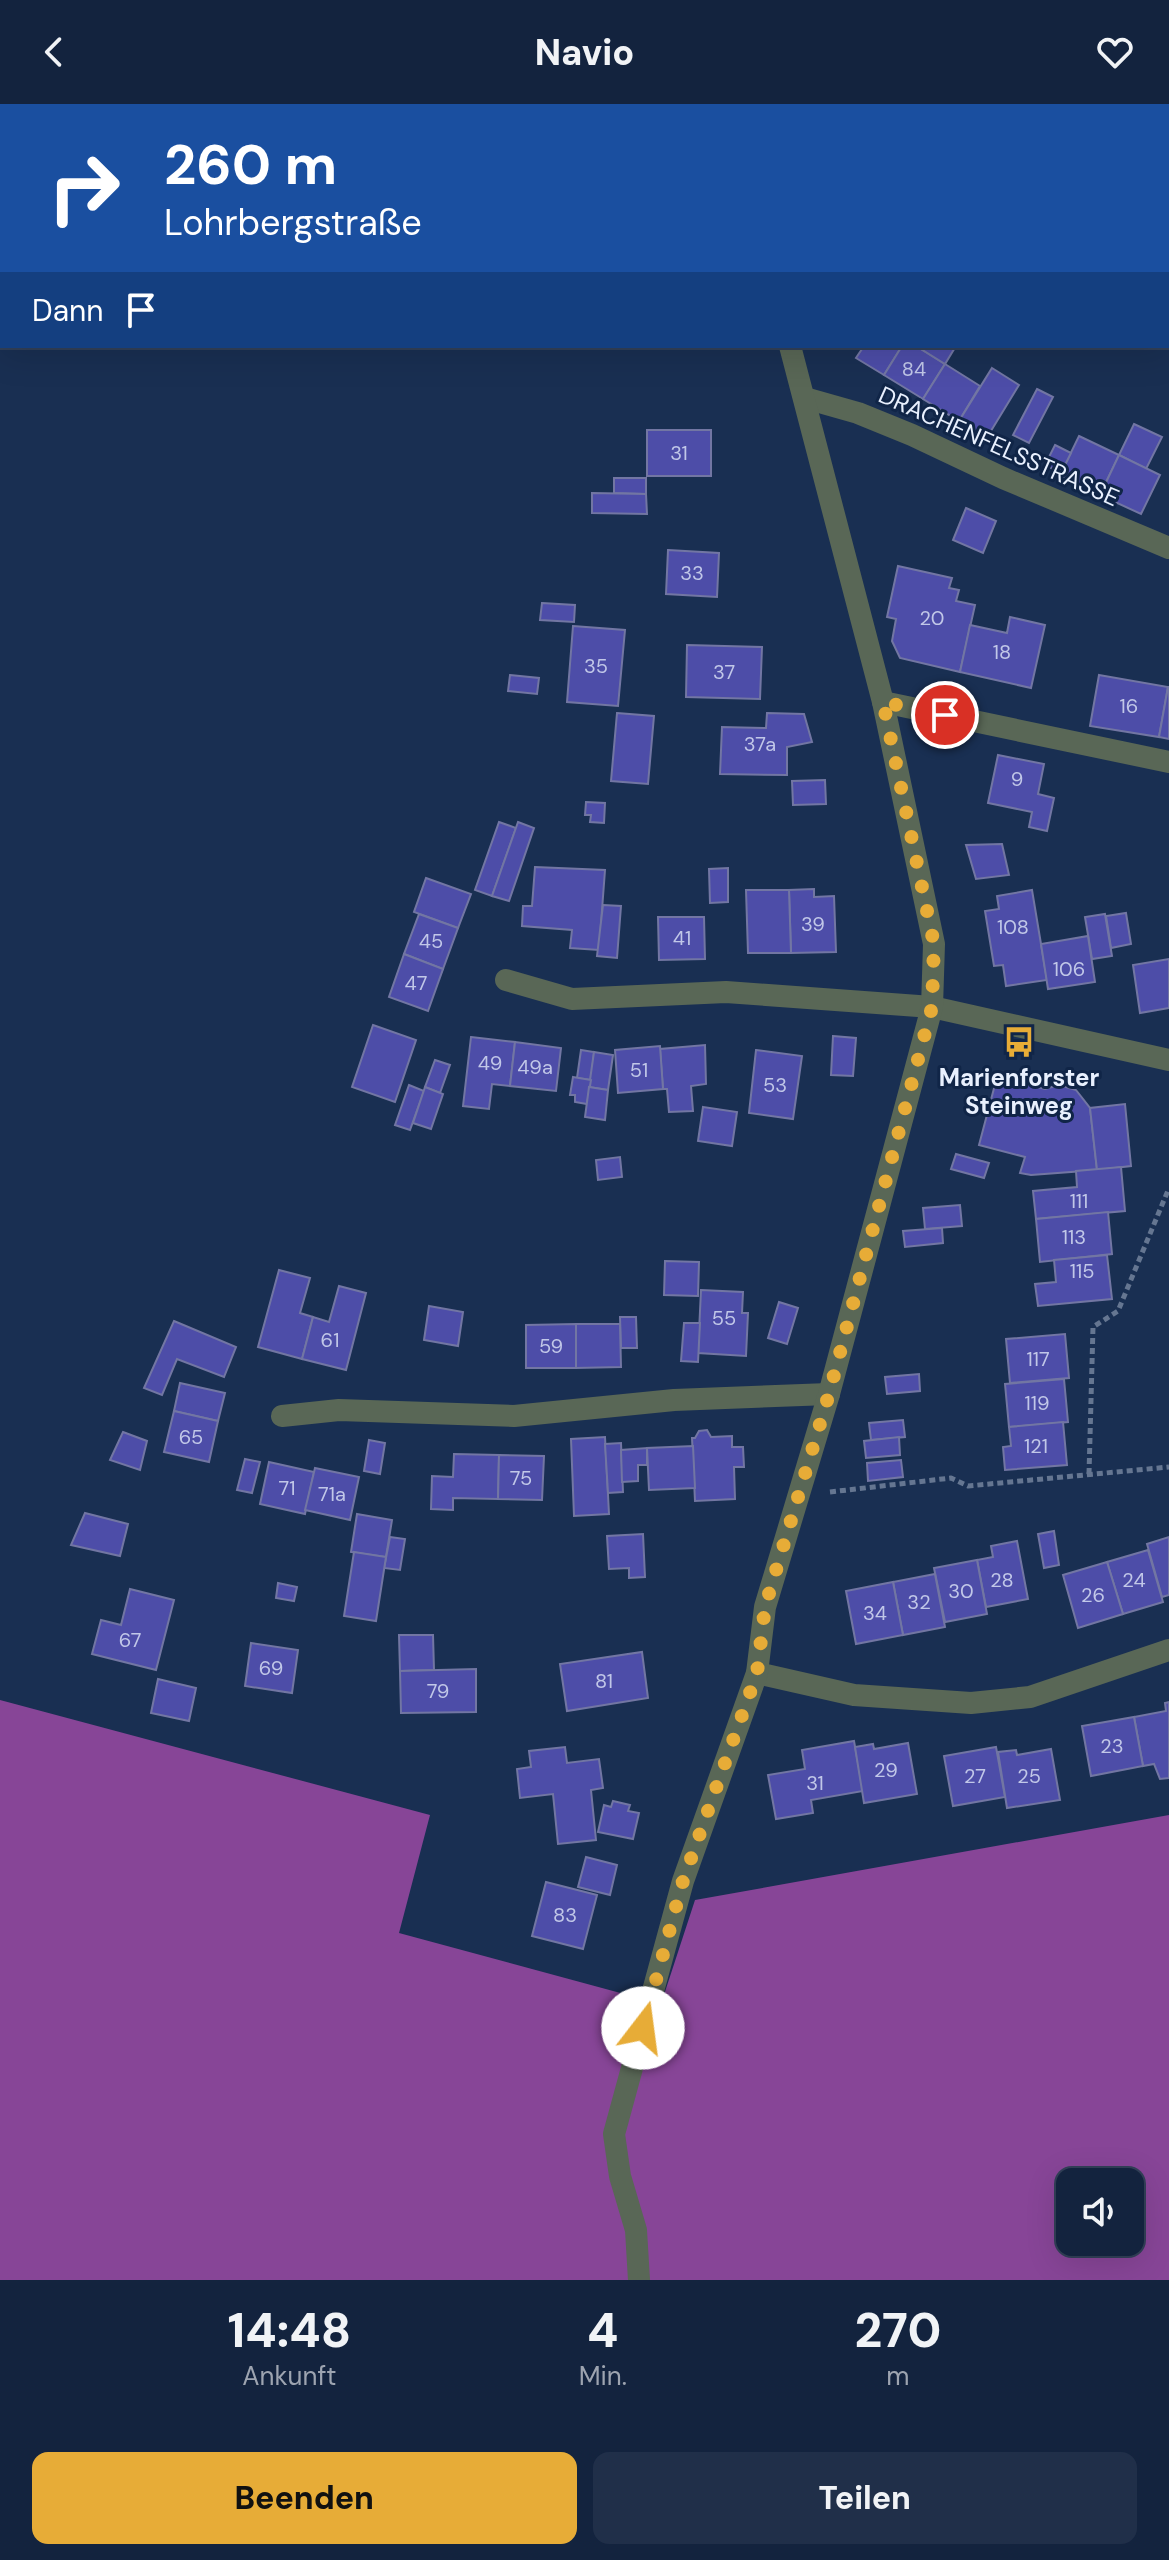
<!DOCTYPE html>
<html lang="de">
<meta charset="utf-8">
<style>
body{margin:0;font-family:"DM Sans",sans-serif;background:#202f49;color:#f1f3f6;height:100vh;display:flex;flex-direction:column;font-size:30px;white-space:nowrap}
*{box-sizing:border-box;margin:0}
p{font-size:26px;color:#9da4b0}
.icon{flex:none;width:44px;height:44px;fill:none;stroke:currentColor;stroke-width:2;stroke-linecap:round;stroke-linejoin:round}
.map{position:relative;height:2176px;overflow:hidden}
.drawer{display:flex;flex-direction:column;background:#13233e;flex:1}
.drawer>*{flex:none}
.banner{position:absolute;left:0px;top:0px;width:1170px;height:244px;box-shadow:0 8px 32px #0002,0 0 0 2px #324058;background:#1a4fa0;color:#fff;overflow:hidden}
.tools{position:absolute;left:1056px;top:2064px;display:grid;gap:16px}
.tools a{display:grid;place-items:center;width:88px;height:88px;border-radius:16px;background:#13233e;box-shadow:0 8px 32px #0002,0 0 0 2px #324058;font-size:40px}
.pin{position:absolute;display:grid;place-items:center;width:68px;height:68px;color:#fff;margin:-34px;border:4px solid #fff;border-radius:50%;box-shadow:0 2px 8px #0007}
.me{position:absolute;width:88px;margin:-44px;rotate:15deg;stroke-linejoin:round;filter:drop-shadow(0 0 6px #0008)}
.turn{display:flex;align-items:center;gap:28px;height:168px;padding:0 32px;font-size:36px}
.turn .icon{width:104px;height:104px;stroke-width:2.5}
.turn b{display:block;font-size:56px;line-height:68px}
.then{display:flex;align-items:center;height:76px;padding:0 32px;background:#0003;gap:16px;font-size:30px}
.eta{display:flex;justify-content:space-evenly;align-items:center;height:136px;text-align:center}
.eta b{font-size:48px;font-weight:800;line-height:56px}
.cta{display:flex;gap:16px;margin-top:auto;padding:16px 32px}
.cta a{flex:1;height:92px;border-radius:16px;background:#e7ac37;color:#111;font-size:32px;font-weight:800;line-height:92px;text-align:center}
.cta a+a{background:#202f49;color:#f1f3f6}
header{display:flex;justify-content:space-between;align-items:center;height:104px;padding:0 32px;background:#13233e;font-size:36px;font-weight:800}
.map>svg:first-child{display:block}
.forest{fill:#874597;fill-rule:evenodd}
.building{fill:#4d4da8;stroke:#7276a3;stroke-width:2}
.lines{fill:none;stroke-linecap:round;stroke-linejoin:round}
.path{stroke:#657691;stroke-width:5;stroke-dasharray:6 4;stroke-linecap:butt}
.minor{stroke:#596756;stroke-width:22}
.route{stroke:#e7ac37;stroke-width:14;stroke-dasharray:0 25.2}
.labels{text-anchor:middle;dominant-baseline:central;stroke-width:6;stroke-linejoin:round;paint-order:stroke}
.number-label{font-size:20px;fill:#c1c7e8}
.street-label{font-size:24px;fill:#e8f0fe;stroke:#102547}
.poi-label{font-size:24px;font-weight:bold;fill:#e8f0fe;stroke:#102547}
</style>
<header><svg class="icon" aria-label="back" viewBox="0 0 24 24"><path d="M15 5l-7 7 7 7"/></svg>Navio<svg class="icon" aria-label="heart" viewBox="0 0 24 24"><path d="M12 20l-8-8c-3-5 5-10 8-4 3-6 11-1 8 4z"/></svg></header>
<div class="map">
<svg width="1169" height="2176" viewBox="0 0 1169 2176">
<rect width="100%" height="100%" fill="#192f52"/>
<path class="forest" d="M0,1596L430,1711L399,1829L661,1900L695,1796L1169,1711V2176H0ZM1070,2078H1130V2138H1070Z"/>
<g class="building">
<polygon points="864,242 902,242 884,271 856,254"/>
<polygon points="902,242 916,242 945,260 923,295 884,271"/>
<polygon points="922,242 956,242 945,260 921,245"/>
<polygon points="945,260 980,282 959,317 923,295"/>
<polygon points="992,264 1019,281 986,335 959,317"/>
<polygon points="1037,285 1053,293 1029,339 1013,331"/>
<polygon points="1134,320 1162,333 1146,365 1119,351"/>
<rect x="647" y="326" width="64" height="46"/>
<polygon points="1079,332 1119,351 1100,391 1060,371"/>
<polygon points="1055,341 1071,349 1061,369 1045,361"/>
<polygon points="1119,351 1160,371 1141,410 1100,391"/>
<polygon points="614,374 646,374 646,390 614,389"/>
<polygon points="592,389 646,390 647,410 592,409"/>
<polygon points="966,404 996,417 983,449 953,436"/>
<polygon points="668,446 719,449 717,493 666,490"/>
<polygon points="898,462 952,474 949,484 959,486 956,497 975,501 960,568 900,554 892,537 896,515 887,513"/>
<polygon points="542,499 575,501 574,518 540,516"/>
<polygon points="1010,513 1045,521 1031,584 960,568 970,521 1007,529"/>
<polygon points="573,522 625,526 618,602 567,598"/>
<polygon points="687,541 762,543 760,595 686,593"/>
<polygon points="510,571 539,574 537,590 508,587"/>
<polygon points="1099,571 1168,583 1159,633 1090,622"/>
<polygon points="1168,583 1169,583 1169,635 1159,633"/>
<polygon points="617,609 654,612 648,680 611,677"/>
<polygon points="767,609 804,610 812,638 787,643 787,671 720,670 722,623 766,624"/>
<polygon points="998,651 1044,660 1038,690 1054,694 1047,727 1029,723 1032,708 988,699"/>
<polygon points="825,676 826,700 793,701 792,677"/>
<polygon points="586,698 605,699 604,719 590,718 591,711 585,711"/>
<polygon points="499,718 516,724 492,792 475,786"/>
<polygon points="518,718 534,724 509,797 492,792"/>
<polygon points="1002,740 1009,771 976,775 966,741"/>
<polygon points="535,763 605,766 599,846 570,844 572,826 522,822 523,802 532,802"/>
<polygon points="728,764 728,798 710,799 709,765"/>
<polygon points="426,774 471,790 458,824 414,808"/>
<polygon points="814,785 814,793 834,792 836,848 791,849 789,786"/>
<polygon points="746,786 789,786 791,849 748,849"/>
<polygon points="1032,786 1047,876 1006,882 1003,861 994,862 985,807 999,805 997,792"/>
<polygon points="603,801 621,802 617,854 597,852"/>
<polygon points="1126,809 1131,840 1111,844 1106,812"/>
<polygon points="419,810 458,824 443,865 404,850"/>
<polygon points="1105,810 1112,852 1092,855 1085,813"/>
<polygon points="658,813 704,813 705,855 659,856"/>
<polygon points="1088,832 1095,878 1048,885 1041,840"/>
<polygon points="404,850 443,865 428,907 389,893"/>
<polygon points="1169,855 1169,904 1140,909 1133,861"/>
<polygon points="373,921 416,936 395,998 352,983"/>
<polygon points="833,932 856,934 853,972 831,971"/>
<polygon points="471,933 515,938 510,982 492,980 489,1005 463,1002"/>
<polygon points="515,938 561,944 556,987 510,982"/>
<polygon points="705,941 706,980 691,982 693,1007 669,1008 667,985 663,985 660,945"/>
<polygon points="660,942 663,985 618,989 615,946"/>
<polygon points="581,946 594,948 591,976 577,974"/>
<polygon points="756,946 802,952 793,1015 749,1009"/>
<polygon points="594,948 613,951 608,986 589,983"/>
<polygon points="435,956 450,961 440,989 425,983"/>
<polygon points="573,973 591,976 587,1000 575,998 575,991 570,991"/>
<polygon points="997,973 1045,985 1059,981 1076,986 1090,1004 1097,1066 1031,1071 1020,1069 1025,1053 979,1041"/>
<polygon points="409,981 424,987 410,1026 395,1021"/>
<polygon points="425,983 443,990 431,1025 413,1019"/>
<polygon points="589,983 608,986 605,1016 585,1013"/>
<polygon points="1125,1000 1131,1062 1097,1066 1090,1004"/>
<polygon points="703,1003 737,1008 732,1042 698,1037"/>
<polygon points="956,1050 989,1059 984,1074 951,1065"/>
<polygon points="620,1053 622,1073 598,1076 596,1056"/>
<polygon points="1121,1063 1125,1107 1036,1115 1033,1087 1077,1083 1076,1067"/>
<polygon points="960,1101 962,1122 925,1125 923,1104"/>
<polygon points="1108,1108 1112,1150 1040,1158 1036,1115"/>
<polygon points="942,1124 943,1139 905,1143 903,1127"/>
<polygon points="1107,1151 1112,1195 1038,1202 1035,1180 1056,1178 1054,1156"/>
<polygon points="665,1157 699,1158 698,1192 664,1191"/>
<polygon points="279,1166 310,1174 300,1209 313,1213 302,1255 258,1243"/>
<polygon points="339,1182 366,1189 346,1266 302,1255 313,1213 329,1218"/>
<polygon points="701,1186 743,1188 742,1209 748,1209 746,1252 698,1249"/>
<polygon points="779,1198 798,1204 787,1240 768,1234"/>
<polygon points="429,1202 463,1208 458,1242 424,1236"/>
<polygon points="620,1213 636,1213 637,1244 621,1244"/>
<polygon points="174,1217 236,1243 224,1273 177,1255 162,1291 144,1284"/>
<polygon points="684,1219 700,1219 698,1258 681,1257"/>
<polygon points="576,1220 620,1220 621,1263 576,1264"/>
<polygon points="576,1220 576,1264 526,1264 526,1221"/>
<polygon points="1065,1230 1069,1274 1010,1279 1006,1235"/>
<polygon points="919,1270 920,1287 887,1290 885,1273"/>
<polygon points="1064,1275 1068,1318 1009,1323 1005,1280"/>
<polygon points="180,1279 225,1289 218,1317 174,1307"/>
<polygon points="174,1307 218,1317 209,1358 164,1348"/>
<polygon points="903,1316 905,1333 871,1336 869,1319"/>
<polygon points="1063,1318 1067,1361 1005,1366 1003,1343 1011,1342 1009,1323"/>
<polygon points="707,1326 711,1333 732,1332 732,1343 743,1343 744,1363 734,1363 735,1395 695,1397 692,1334 695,1334 699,1327"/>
<polygon points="123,1328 147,1337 140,1366 110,1356"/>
<polygon points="605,1333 609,1410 574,1412 571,1335"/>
<polygon points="899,1333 900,1351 866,1354 864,1337"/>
<polygon points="369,1336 385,1339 380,1370 364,1367"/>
<polygon points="621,1339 623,1388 608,1389 605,1340"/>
<polygon points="693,1342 695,1384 649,1386 647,1344"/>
<polygon points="647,1344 647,1361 638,1361 638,1377 622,1378 621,1346"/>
<polygon points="454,1350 499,1351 498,1395 453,1394 453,1406 431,1405 432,1372 453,1373"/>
<polygon points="499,1351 544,1352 542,1396 498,1395"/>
<polygon points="245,1355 260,1358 252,1389 237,1386"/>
<polygon points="901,1356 903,1373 868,1377 867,1359"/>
<polygon points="269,1358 314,1368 305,1410 260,1400"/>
<polygon points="315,1364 359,1373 350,1416 305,1406"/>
<polygon points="85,1409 128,1420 120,1452 71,1441"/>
<polygon points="357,1410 392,1416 386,1453 351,1448"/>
<polygon points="1054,1427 1059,1461 1044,1464 1038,1430"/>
<polygon points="643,1430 645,1473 629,1474 629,1464 609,1465 607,1432"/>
<polygon points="390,1433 405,1435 400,1466 384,1464"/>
<polygon points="1169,1433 1169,1491 1162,1493 1147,1440"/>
<polygon points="1017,1437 1028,1495 986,1503 977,1456 993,1453 991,1442"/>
<polygon points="1148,1446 1163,1498 1123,1510 1107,1458"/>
<polygon points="354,1448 386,1453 376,1517 344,1512"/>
<polygon points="977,1456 987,1510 945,1518 934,1464"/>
<polygon points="1107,1458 1123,1510 1078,1524 1063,1471"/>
<polygon points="935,1470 945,1523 903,1531 893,1478"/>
<polygon points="893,1478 903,1531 856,1540 846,1487"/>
<polygon points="278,1479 297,1483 294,1497 276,1494"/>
<polygon points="130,1485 174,1496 156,1566 92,1550 101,1516 121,1521"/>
<polygon points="399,1531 433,1531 434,1566 400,1567"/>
<polygon points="251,1539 298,1546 292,1589 245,1582"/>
<polygon points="642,1548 648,1594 567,1607 560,1560"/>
<polygon points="476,1565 476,1608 401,1609 400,1567"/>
<polygon points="158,1575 196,1584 189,1617 151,1609"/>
<polygon points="1169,1598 1169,1674 1160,1675 1154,1660 1143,1662 1134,1613 1166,1607 1165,1599"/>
<polygon points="1134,1613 1143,1662 1091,1672 1082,1622"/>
<polygon points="854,1637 863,1687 811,1696 813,1709 776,1715 768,1671 805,1665 802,1646"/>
<polygon points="908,1639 917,1690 864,1699 855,1643 873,1640 874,1645"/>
<polygon points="565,1643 567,1659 599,1655 603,1684 591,1686 596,1736 558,1740 553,1690 520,1694 517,1665 531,1663 529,1647"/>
<polygon points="996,1643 1005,1693 953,1702 944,1652"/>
<polygon points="1051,1645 1060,1696 1007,1704 998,1648 1016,1646 1017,1651"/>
<polygon points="613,1697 630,1701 628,1707 639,1709 633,1735 598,1728 604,1701 611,1703"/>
<polygon points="586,1753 617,1761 610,1791 578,1783"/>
<polygon points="546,1778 597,1791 583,1845 532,1832"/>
</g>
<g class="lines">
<g class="path">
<polyline points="1089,1370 1093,1223 1118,1207 1169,1084"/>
<polyline points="830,1388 951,1374 968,1382 1169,1363"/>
</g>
<g class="minor">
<polyline points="719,0 719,2"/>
<polyline points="1168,175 1169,176"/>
<polyline points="805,294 858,309 912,331 1003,374 1169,444"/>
<polyline points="883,598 1169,658"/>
<polyline points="506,876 572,895 726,888 932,903 1169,956"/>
<polyline points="282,1312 339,1306 514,1312 674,1296 829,1290"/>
<polyline points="757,1569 854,1591 971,1599 1030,1593 1169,1546"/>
<polyline points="639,2176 636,2126 620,2072 614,2030 683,1777 757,1569 765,1503 829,1290 932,903 934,840 883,598 790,242"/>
</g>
</g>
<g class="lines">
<polyline class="route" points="643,1924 683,1777 757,1569 765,1503 829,1290 932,903 934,840 883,598 945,611"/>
</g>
<defs>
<symbol id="bus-bare" viewBox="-9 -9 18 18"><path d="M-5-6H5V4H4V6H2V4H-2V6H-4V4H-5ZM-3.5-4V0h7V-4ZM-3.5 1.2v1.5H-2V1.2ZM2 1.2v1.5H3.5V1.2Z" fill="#e7ac37" stroke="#102547" stroke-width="2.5" paint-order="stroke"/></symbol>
</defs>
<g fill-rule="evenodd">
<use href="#bus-bare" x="997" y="916" width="44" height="44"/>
</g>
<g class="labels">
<g class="number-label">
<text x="914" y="265">84</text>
<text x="679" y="349">31</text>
<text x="692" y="469">33</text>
<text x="932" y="514">20</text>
<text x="1002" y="548">18</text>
<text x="596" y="562">35</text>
<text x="724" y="568">37</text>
<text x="1129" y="602">16</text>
<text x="760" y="640">37a</text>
<text x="1017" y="675">9</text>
<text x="813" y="820">39</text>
<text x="1013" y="823">108</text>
<text x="682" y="834">41</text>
<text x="431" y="837">45</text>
<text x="1069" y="865">106</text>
<text x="416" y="879">47</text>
<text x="490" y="959">49</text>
<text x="535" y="963">49a</text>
<text x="639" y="966">51</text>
<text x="775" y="981">53</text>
<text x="1079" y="1097">111</text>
<text x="1074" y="1133">113</text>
<text x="1082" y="1167">115</text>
<text x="724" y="1214">55</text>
<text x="330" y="1236">61</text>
<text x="551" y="1242">59</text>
<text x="1038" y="1255">117</text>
<text x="1037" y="1299">119</text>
<text x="191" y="1333">65</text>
<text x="1036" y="1342">121</text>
<text x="521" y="1374">75</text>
<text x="287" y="1384">71</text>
<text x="332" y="1390">71a</text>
<text x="1002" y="1476">28</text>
<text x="1134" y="1476">24</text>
<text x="961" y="1487">30</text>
<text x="1093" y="1491">26</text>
<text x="919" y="1498">32</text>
<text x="875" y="1509">34</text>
<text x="130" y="1536">67</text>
<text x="271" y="1564">69</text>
<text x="604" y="1577">81</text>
<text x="438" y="1587">79</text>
<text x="1112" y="1642">23</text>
<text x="886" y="1666">29</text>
<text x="975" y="1672">27</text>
<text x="1029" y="1672">25</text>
<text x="815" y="1679">31</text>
<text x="565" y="1811">83</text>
</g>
<g class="street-label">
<text transform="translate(999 342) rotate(24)">DRACHENFELSSTRASSE</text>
</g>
<g class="poi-label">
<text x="1019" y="973">Marienforster<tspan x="1019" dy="28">Steinweg</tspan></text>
</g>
</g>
</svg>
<div class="tools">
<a><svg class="icon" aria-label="sound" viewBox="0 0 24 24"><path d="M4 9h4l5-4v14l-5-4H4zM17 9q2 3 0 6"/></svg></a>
</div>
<div class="pin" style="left:945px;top:611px;background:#d93025"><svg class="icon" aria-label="arrive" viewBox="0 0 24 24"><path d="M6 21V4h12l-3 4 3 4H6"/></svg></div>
<svg class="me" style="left:643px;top:1924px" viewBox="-20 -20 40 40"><circle r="19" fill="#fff"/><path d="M0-13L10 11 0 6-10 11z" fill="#e7ac37"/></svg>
<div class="banner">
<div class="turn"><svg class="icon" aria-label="right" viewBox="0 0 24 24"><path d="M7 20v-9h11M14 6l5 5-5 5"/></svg><div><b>260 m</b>Lohrbergstraße</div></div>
<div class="then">Dann<svg class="icon" aria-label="arrive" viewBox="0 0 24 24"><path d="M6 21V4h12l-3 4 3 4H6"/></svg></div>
</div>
</div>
<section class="drawer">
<div class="eta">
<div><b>14:48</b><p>Ankunft</p></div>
<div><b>4</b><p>Min.</p></div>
<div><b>270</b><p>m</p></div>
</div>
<div class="cta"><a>Beenden</a><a>Teilen</a></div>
</section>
